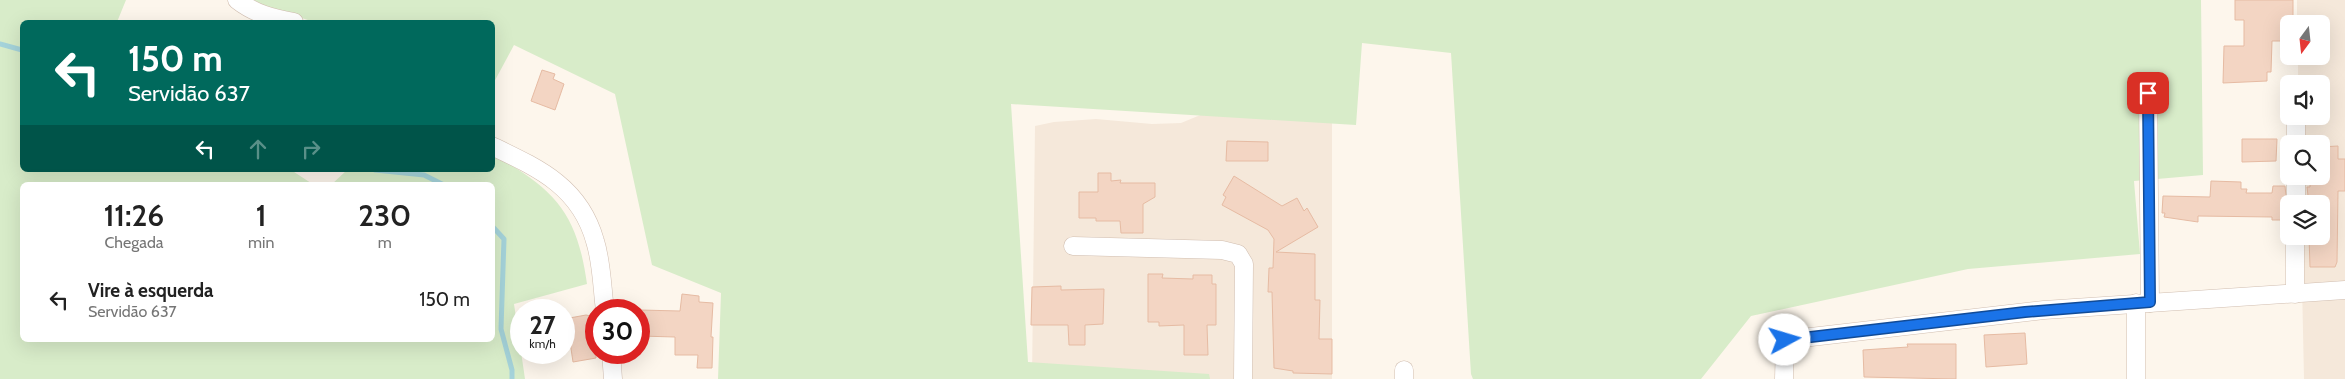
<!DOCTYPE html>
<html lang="pt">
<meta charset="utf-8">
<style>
body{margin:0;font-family:Cabin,sans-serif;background:#f2f2f2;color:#222;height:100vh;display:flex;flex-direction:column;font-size:19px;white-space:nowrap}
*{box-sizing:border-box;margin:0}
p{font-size:16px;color:#767676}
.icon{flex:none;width:28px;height:28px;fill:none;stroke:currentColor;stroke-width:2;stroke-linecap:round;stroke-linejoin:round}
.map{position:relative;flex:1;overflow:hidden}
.panel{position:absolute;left:20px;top:182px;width:475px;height:160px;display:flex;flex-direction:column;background:#fff;border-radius:8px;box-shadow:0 5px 20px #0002}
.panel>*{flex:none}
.banner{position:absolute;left:20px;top:20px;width:475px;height:152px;border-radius:8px;box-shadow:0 5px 20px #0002;background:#00695c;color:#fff;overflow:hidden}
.needle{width:32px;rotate:195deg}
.buttons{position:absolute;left:2280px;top:15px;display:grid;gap:10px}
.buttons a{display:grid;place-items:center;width:50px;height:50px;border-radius:8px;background:#fff;box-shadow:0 5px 20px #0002;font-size:25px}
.speed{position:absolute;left:510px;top:299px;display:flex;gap:10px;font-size:25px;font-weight:700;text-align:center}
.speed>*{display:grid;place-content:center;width:65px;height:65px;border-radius:50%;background:#fff;box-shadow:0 5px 20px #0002;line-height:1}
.speed small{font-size:12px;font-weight:400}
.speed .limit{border:8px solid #d22;background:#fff;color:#111}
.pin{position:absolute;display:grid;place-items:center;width:42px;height:42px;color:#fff;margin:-21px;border-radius:10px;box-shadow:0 2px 8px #0006}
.me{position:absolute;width:55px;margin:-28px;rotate:84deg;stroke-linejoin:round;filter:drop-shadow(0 0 4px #0008)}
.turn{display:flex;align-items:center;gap:18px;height:105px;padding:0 25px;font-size:22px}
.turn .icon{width:65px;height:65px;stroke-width:2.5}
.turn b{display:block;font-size:35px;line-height:42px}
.lanes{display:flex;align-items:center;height:48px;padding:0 25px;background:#0003;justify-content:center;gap:25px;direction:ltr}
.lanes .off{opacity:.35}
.eta{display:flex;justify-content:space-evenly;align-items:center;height:85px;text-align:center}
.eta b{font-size:30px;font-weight:600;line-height:35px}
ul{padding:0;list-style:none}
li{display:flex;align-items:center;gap:15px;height:65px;padding:0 25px}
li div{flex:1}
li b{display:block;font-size:19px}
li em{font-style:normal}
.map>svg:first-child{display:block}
.residential{fill:#f5e8da}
.green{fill:#d8ecc9}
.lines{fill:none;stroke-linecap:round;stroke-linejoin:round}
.stream{stroke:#a5d3da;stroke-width:5}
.building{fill:#f3d5c3;stroke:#e6bba3}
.minor-casing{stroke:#d1beb0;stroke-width:19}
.minor{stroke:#fff;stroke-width:18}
.route-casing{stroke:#114b97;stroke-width:12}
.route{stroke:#1a73e8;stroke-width:9}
</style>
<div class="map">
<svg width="2345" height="379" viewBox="0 0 2345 379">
<rect width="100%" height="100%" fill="#fdf6ec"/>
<g class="residential">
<polygon points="2297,0 2345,0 2345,379 2304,379 2301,236 2321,236 2321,204 2301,204 2300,176 2321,176 2321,144 2299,144 2299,116 2321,116 2321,84 2298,84 2298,56 2321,56 2321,24 2297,24"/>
<polygon points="1332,31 1332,379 1032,379 1035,126 1054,122 1096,119 1152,124 1181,123 1244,97"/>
</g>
<g class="green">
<path d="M0,0H126L117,22H22V170H291L314,185H22V340H492V185H331L347,170H492L493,154C555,190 577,212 587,284L514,304L525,379H0Z"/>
<polygon points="246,0 2201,0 2203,175 2134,181 2140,254 1968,269 1751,316 1701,379 1473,379 1471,374 1451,53 1362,43 1356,125 1011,104 1028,362 1209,374 1210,379 718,379 721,293 652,265 615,94 514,45 493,84 492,22 314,22"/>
</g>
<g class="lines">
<g class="stream">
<polyline points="0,44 22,50"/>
<polyline points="375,170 424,175 444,185"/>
<polyline points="492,226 504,239 501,329 512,370 512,379"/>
</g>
</g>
<g class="building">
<polygon points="2235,0 2293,0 2293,21 2289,24 2289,41 2272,41 2271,72 2267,72 2267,81 2223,83 2224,46 2244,46 2244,20 2235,20"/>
<polygon points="542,70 555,74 553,79 564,84 555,110 531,101"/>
<polygon points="2242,139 2277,139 2276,161 2242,162"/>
<polygon points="1227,141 1268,142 1268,161 1226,161"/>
<polygon points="2338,146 2338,159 2345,159 2345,191 2338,191 2337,262 2335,267 2310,267 2309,236 2321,236 2321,204 2309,204 2307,187 2310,187 2310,176 2321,176 2321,147"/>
<polygon points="1098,173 1111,173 1111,181 1121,180 1120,183 1155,183 1155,197 1143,204 1143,233 1121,233 1120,221 1096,221 1096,218 1079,218 1079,192 1098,192"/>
<polygon points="1234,176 1282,206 1297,198 1304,211 1307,208 1318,227 1276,252 1315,254 1315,300 1320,300 1319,339 1332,339 1332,374 1293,373 1293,371 1274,368 1272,292 1268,292 1269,268 1273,268 1274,239 1268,230 1222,205 1226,197 1223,195"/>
<polygon points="2211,181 2241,182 2241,189 2247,189 2246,193 2272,193 2273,186 2285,186 2288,215 2283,220 2272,220 2272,217 2198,216 2198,222 2164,217 2165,213 2162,213 2163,196 2210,197"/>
<polygon points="1148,274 1163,274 1162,278 1193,279 1193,275 1212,275 1212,284 1216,284 1216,325 1207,325 1208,355 1184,355 1184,325 1159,326 1159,322 1148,322"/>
<polygon points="1061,286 1061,290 1104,289 1103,324 1085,325 1085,345 1069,345 1068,325 1031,325 1032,287"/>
<polygon points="682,294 699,296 699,302 713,303 711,337 713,337 712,368 697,368 698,355 675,355 675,337 640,336 640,310 680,311"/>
<polygon points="586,315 591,316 594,333 596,332 596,358 573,362 569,335 564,336 564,319"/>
<polygon points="2025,333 2027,364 1986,367 1984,335"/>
<polygon points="1907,344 1956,344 1956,379 1864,377 1863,350 1908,347"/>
</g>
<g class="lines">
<defs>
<g id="minor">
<path d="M237,0C255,14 272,18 294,22"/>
<polyline points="2148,93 2150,303"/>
<polyline points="2296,144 2296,116"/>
<path d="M492,146C540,169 580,187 595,241C602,263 602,288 605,310"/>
<polyline points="2296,204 2296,176"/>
<polyline points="1073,246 1222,250 1238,254 1244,264 1243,379"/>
<polyline points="2295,294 2295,236"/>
<polyline points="611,352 613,379"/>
<polyline points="1404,379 1404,370"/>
<polyline points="1784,379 1785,340 2044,310 2345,290"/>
<polyline points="2136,379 2136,303"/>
</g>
</defs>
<use href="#minor" class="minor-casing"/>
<use href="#minor" class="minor"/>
</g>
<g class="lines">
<defs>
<polyline id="route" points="1785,340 2025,312 2150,302 2148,93"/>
</defs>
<use href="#route" class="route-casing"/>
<use href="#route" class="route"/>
</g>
</svg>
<div class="buttons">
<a><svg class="needle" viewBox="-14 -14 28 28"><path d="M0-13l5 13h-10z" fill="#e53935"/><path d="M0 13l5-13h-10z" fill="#767676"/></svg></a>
<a><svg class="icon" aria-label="sound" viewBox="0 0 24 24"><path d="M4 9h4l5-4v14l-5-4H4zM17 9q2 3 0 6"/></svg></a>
<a><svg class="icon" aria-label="search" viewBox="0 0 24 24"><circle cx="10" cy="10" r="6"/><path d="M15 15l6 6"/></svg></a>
<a><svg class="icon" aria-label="layers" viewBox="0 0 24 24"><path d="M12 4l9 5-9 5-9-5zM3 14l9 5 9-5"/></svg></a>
</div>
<div class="speed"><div>27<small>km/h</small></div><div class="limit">30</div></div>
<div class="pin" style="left:2148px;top:93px;background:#d93025"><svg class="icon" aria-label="arrive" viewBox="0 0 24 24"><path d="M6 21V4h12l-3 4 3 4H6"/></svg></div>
<svg class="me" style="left:1785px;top:340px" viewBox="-20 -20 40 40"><circle r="19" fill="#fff"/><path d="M0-13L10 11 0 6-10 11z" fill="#1a73e8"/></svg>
<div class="banner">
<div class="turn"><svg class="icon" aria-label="left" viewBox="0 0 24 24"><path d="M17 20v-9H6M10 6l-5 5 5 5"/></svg><div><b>150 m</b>Servidão 637</div></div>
<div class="lanes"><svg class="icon" aria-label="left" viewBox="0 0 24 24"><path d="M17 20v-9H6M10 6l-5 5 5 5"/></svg><svg class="icon off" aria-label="ahead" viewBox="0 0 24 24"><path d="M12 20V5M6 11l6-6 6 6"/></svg><svg class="icon off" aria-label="right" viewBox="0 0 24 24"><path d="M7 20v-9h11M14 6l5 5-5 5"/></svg></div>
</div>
<section class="panel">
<div class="eta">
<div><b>11:26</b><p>Chegada</p></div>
<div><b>1</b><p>min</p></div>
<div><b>230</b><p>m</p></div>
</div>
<ul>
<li><svg class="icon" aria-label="left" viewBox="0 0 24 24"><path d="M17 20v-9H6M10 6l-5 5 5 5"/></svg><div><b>Vire à esquerda</b><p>Servidão 637</p></div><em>150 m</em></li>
</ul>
</section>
</div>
